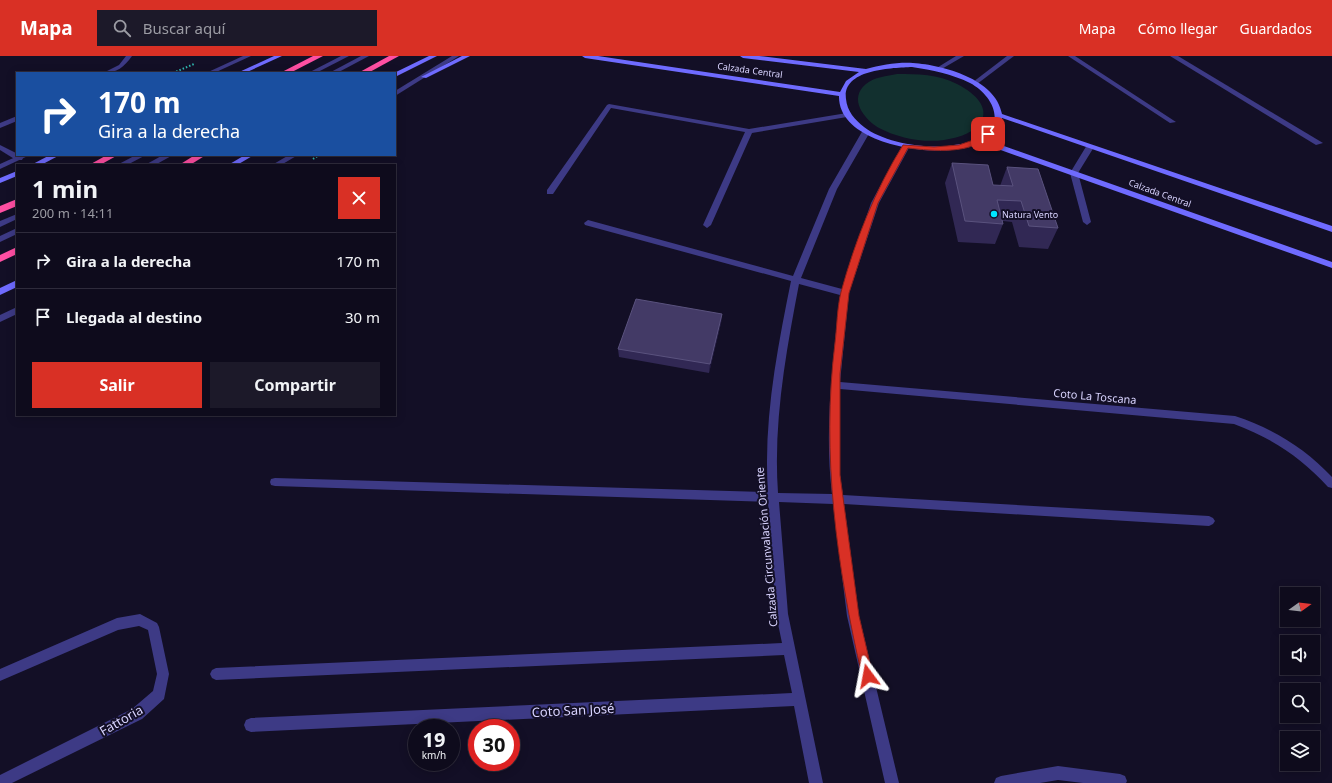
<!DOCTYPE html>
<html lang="es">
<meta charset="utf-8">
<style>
body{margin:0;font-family:"Noto Sans",sans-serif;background:#1c1929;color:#f1f3f6;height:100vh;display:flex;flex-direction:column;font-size:15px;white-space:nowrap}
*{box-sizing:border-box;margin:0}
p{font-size:13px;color:#9b9ba3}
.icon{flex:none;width:22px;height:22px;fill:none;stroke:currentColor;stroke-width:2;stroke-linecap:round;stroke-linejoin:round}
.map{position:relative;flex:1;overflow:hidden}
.details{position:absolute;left:16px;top:108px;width:380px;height:252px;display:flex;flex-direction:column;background:#0e0b1c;border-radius:0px;box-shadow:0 2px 10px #0003,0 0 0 1px #2e2b3b}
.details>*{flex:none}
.top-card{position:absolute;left:16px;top:16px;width:380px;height:84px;border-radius:0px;box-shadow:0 2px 10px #0003,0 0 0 1px #2e2b3b;background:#1a4fa0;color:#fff;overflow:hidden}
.needle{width:26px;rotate:75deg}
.buttons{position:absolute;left:1280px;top:531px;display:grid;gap:8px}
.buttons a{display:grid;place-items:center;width:40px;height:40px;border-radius:0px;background:#0e0b1c;box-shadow:0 2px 10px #0003,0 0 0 1px #2e2b3b;font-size:20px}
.speed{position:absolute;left:408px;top:663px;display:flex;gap:8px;font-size:20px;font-weight:700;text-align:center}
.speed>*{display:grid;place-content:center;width:52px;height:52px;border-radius:50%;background:#0e0b1c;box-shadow:0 2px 10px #0003,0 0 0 1px #2e2b3b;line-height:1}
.speed small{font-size:10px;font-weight:400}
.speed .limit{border:6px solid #d22;background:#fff;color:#111}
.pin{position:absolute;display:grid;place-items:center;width:34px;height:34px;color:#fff;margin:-17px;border-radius:8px;box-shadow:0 2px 6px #0006}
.me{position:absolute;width:44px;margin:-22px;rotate:347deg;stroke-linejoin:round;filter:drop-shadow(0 0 3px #0008)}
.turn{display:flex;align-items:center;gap:14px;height:84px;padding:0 16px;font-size:18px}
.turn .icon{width:52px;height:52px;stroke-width:2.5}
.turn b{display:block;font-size:28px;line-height:34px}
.round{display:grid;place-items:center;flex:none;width:42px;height:42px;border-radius:0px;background:#1c1929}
.overview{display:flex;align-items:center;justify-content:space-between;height:68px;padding:0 16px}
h1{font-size:24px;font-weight:700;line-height:30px}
.button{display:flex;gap:8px;margin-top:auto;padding:8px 16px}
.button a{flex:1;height:46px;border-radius:0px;background:#d93025;color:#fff;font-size:16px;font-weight:700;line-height:46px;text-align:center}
.button a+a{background:#1c1929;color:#f1f3f6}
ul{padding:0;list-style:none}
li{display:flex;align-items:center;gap:12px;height:56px;padding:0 16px;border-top:1px solid #2e2b3b}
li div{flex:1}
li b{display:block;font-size:15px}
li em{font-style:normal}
header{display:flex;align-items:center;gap:24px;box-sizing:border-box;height:56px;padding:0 20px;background:#d93025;color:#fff}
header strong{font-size:19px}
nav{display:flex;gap:22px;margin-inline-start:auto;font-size:14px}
.search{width:280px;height:36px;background:#1c1929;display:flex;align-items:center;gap:10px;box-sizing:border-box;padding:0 14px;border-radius:0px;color:#9b9ba3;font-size:15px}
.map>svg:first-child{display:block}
.green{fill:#12302f}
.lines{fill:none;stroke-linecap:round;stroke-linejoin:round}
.path{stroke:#2fb8b0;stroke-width:2;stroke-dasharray:1.5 2;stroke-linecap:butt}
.lane{fill:#3d3a85;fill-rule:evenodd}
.street{fill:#3d3a85;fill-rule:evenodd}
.secondary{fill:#6f6bff;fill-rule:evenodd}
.highway{fill:#ff4fa3;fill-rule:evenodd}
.wall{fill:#312854}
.shaded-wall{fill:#1d163a}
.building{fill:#433a66;stroke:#5a527e}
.route{fill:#d93025;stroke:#8d1f18}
.poi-dot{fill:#00e5ff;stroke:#130f26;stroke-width:1.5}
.labels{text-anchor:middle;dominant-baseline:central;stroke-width:4;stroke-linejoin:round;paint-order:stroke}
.far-street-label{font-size:9px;fill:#d9d4ff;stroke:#130f26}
.far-poi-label{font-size:9px;fill:#d9d4ff;stroke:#130f26;text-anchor:start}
.street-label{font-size:11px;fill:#d9d4ff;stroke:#130f26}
.near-street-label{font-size:13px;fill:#d9d4ff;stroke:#130f26}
</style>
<header>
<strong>Mapa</strong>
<div class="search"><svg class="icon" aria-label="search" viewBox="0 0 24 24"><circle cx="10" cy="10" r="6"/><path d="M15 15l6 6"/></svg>Buscar aquí</div>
<nav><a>Mapa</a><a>Cómo llegar</a><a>Guardados</a></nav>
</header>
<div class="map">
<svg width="1332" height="727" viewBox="0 0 1332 727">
<rect width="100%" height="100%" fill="#130f26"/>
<path class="green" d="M897,18C917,18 938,18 957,28C1000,50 987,78 944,84C923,87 898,82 879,72C864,63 848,43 866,28C874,21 887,20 897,18Z"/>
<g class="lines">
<g class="path">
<polyline points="173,17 194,8"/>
<polyline points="313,103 319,99"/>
</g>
<g class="lane">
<path d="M126,0H132C124,11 117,17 103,17L119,9Z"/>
<polygon points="341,0 349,0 316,17 308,17"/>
<polygon points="361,0 369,0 337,17 329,17"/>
<polygon points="17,60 17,65 0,72 0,67"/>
<polygon points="0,89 22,100 23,102 22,104 16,104 0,94"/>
<polygon points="1087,89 1094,91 1078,117 1091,166 1087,169 1083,166 1070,117"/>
<polygon points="136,99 146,99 127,109 117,109"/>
<polygon points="163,99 173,99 155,109 145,109"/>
<polygon points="17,158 17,163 0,171 0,165"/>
<polygon points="17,172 17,178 0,186 0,180"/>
<polygon points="1058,710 1120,718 1125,720 1127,725 1126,727 1083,727 1058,724 1040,727 994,727 996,722 1001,720"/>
</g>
<g class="street">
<polygon points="243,0 251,0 214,17 206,17"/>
<polygon points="452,0 459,0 395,40 395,35"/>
<polygon points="956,0 964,0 940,14 935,13"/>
<polygon points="1007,0 1014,0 977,28 973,28 973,26"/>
<polygon points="1068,0 1075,0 1176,66 1170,67"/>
<polygon points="1170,0 1178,0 1323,87 1316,89"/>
<polygon points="609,48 749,73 847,57 850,59 847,61 752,77 711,169 707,172 703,169 745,76 611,52 553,138 547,138 547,134 607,49"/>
<path d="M863,74L870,76L837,133L801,222L842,233L871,147L902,90L909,88L910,90L879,147L849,237L840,326L1235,360C1272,372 1305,392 1332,421V432L1328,431C1302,402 1272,382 1234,368L840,333V419L843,439L1209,460L1213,462L1215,465L1213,468L1209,470L844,448L859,560L899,727H885L847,560L833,448L779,446L788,558L823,727H809L794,650L251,676L246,674L244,669L246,664L251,662L792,637L784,599L216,624L212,622L210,618L212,614L216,612L782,587L776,558L768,446L275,430L271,429L270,426L271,423L275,422L768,436C763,366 777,294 791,225L585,169L584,167L588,164L793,220L829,133ZM799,228L840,239C833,305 824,372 832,438L778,437C773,367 786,296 799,228Z"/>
<polygon points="20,99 30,99 0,113 0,108"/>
<polygon points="289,99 298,99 281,109 272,109"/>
<polygon points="17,251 17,258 0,266 0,259"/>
<polygon points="140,558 157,567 159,571 169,618 164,643 142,663 12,727 0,727 0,719 132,653 153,635 157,618 148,574 139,570 118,574 0,625 0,613 117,562"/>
</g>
<g class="secondary">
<polygon points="274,0 282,0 245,17 237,17"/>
<polygon points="429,0 437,0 395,21 394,17"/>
<polygon points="462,0 470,0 426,22 421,21"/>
<path d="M582,0H598L840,36L846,25L859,16L743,2L740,0H759L866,13C881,9 898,6 913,7C943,9 996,23 1002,58L1332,170V176L1002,62L999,72L987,84L1332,206V212L981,87C972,91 962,93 952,94C918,98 838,85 839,40L585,2ZM912,11C932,14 952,18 970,27C991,38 1008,67 980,82C972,86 964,88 954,89C929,94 884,87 864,71C855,64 847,55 846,43C842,13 892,12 912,11Z"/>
<polygon points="50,99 60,99 41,109 31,109"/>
<polygon points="245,99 254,99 237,109 228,109"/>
<polygon points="17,115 17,120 0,127 0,122"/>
<polygon points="17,224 17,231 0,239 0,232"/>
</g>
<g class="highway">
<polygon points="313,0 323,0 290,17 280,17"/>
<polygon points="389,0 399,0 368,17 358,17"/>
<polygon points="107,99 118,99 100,109 89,109"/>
<polygon points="195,99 206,99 190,109 179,109"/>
<polygon points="17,143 17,150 0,157 0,150"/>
<polygon points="17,191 17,198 0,206 0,199"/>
</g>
</g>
<g class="wall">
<polygon points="952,107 993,129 1000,130 1007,111 1058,172 1048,193 1019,191 1012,166 1003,165 1003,168 995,188 958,186 945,127"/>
<polygon points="722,258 721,267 709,317 619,301 618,293"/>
</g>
<polygon class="shaded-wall" points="722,258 721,267 709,317 710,308"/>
<g class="building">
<polygon points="952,107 988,109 993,129 1013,130 1007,111 1038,113 1058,172 1029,170 1021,145 997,144 1003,168 965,165"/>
<polygon points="636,243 722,258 710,308 618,293"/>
</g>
<path class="route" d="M988,76L991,78C973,99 933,95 908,92L878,147L849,237L840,318V419L859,560L873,620L872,624L868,626L863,624L862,620C837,512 821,398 835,287C837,271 837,252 841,236C855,185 875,134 903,89L934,91L959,89L979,82Z"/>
<circle class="poi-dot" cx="994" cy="158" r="4"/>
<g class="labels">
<g class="far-street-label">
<text transform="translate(750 14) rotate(8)">Calzada Central</text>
<text transform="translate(1160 137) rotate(20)">Calzada Central</text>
</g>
<g class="far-poi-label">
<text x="1002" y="158">Natura Vento</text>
</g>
<g class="street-label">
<text transform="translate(1095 340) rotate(5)">Coto La Toscana</text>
<text transform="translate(766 491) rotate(-95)">Calzada Circunvalación Oriente</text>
</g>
<g class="near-street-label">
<text transform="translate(573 654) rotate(-3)">Coto San José</text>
<text transform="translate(121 664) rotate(-30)">Fattoria</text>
</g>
</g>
</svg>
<div class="buttons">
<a><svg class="needle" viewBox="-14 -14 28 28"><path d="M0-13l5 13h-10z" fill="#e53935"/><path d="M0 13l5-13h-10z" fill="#9b9ba3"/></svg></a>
<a><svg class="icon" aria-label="sound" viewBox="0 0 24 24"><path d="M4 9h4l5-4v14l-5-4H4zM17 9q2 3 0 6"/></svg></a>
<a><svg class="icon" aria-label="search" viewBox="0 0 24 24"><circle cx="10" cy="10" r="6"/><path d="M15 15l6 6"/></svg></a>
<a><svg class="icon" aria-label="layers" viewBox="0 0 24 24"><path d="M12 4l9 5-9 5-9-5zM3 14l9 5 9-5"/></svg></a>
</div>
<div class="speed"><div>19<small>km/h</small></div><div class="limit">30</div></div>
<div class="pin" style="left:988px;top:78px;background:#d93025"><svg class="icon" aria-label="arrive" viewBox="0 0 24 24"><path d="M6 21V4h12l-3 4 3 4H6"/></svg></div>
<svg class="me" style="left:868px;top:620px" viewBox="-20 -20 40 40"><path d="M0-17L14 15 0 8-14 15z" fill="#d93025" stroke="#fff" stroke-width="4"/></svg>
<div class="top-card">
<div class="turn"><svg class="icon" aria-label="right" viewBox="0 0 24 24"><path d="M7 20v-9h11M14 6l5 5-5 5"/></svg><div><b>170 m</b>Gira a la derecha</div></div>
</div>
<section class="details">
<div class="overview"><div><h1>1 min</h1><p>200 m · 14:11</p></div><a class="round" style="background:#d93025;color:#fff"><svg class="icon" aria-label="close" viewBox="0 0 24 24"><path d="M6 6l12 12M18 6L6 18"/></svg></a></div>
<ul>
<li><svg class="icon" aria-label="right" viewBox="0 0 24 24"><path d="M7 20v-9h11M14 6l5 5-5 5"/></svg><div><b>Gira a la derecha</b></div><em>170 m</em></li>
<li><svg class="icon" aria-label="arrive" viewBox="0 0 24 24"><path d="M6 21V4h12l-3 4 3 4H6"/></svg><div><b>Llegada al destino</b></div><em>30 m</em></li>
</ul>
<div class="button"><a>Salir</a><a>Compartir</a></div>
</section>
</div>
